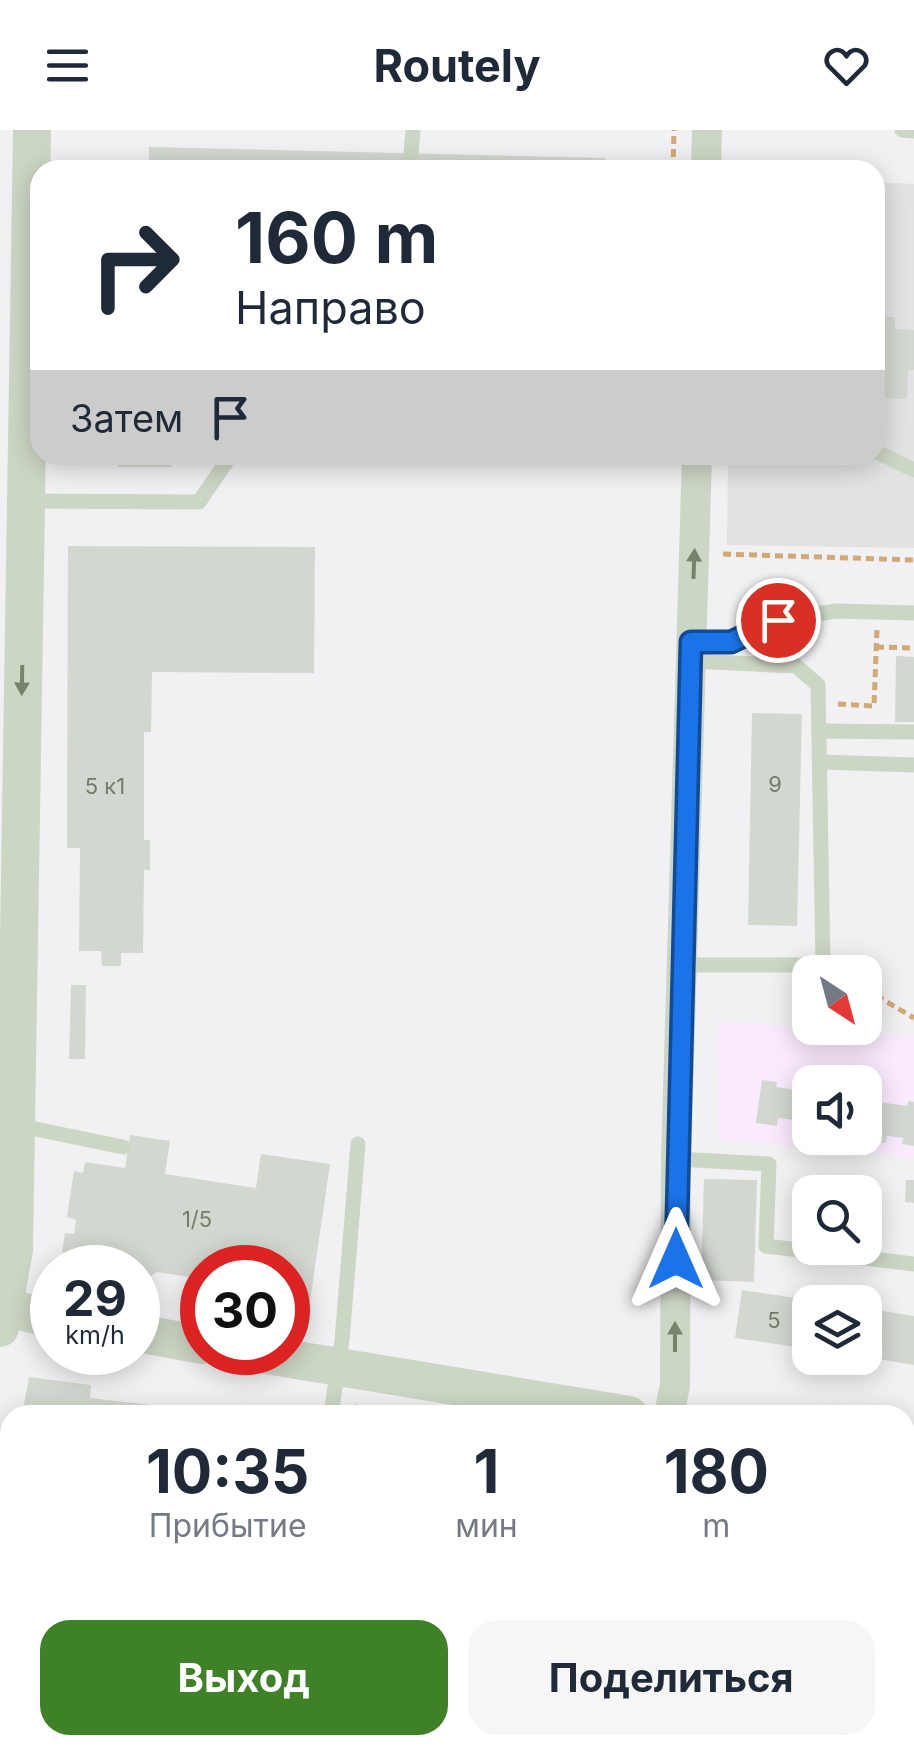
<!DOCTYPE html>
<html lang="ru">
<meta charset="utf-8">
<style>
body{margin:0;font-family:Inter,sans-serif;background:#f6f6f7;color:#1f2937;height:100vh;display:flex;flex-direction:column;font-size:38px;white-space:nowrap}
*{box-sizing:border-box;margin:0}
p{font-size:32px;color:#747a83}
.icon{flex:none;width:55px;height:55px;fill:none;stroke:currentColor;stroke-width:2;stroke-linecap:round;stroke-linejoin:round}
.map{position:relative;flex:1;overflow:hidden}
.details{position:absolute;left:0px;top:1275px;width:915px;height:350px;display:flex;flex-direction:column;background:#fff;border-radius:30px 30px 0 0;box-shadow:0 5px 25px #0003}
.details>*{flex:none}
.banner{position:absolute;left:30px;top:30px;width:855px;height:305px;border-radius:30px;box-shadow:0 5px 25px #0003;background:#fff;color:#1f2937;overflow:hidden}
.needle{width:65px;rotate:144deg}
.fabs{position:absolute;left:792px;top:825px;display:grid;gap:20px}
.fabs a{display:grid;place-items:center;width:90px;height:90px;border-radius:20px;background:#fff;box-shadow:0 5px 25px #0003;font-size:50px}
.speed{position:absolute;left:30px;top:1115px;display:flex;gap:20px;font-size:50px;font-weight:700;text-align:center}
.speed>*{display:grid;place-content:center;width:130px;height:130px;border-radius:50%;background:#fff;box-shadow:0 5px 25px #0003;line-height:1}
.speed small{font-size:25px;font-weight:400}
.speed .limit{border:15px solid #d22;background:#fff;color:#111}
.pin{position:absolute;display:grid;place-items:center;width:85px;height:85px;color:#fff;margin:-42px;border:5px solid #fff;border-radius:50%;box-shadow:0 2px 10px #0007}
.me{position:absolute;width:110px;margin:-55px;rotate:0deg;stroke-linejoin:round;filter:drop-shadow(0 0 8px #0008)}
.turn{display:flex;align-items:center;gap:35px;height:210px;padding:0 40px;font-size:45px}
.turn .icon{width:130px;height:130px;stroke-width:2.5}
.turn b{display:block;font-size:70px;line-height:85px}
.then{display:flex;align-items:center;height:95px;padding:0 40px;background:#0003;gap:20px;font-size:38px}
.eta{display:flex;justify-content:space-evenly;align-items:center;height:170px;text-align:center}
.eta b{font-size:60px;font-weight:700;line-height:70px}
.action{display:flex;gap:20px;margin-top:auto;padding:20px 40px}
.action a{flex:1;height:115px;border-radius:30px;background:#3e8126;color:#fff;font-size:40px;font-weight:700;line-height:115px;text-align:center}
.action a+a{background:#f6f6f7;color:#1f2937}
header{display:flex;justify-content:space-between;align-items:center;height:130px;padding:0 40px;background:#fff;font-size:45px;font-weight:700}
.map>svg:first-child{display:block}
.commercial{fill:#f9eafd;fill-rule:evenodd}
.education{fill:#e2e2e4}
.medical{fill:#e5e1fc}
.building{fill:#d2d8cf}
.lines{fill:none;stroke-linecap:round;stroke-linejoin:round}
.path{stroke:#d2a874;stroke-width:5;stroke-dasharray:8 5;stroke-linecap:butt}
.service{stroke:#ccd6c4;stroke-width:15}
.minor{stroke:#ccd6c4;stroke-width:30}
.tertiary{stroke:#ccd6c4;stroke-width:38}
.oneway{fill:#77836c}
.route-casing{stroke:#114b97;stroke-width:25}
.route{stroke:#1a73e8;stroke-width:18}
.labels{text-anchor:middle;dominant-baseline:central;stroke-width:8;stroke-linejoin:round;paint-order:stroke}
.number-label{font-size:22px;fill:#737d69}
</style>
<header><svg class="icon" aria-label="menu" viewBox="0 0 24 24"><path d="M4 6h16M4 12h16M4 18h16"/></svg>Routely<svg class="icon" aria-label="heart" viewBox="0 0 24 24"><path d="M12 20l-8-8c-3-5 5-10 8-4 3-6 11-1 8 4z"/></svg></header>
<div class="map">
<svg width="914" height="1625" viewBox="0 0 914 1625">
<rect width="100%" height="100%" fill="#f1f0f3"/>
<path class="commercial" d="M719,891L914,905V1027L718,1009ZM810,952H865V1008H810Z"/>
<polygon class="education" points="875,52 914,54 914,418 727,415 728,325 875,325"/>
<polygon class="medical" points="451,1615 584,1615 582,1625 449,1625"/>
<g class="building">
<polygon points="149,17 605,28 605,40 149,40"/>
<polygon points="875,187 895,187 895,199 914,200 914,240 908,240 907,269 875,268"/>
<rect x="118" y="325" width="54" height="12"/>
<polygon points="68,416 315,417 314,543 152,542 151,602 144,602 144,710 150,710 150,740 144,740 143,823 121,823 121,836 102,836 101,821 79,821 80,718 67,718"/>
<polygon points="896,526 914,527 914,592 895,592"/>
<polygon points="752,583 802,584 797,796 748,795"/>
<polygon points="71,855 86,855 85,929 69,929"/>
<polygon points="762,950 777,952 776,957 810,962 810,992 778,988 777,996 756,993"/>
<polygon points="865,970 907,976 908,971 914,972 914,1016 902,1014 903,1008 887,1006 886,1013 865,1010"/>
<polygon points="130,1005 170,1011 165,1044 256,1058 261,1024 330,1034 310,1171 288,1167 288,1138 202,1138 202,1149 157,1142 150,1147 139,1146 138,1138 96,1138 93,1132 91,1138 75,1136 62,1122 65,1103 74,1104 76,1090 67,1087 74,1041 83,1043 85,1032 125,1038"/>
<polygon points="704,1049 757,1050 754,1152 701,1150"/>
<polygon points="906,1050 914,1050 914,1073 905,1072"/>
<polygon points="742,1160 810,1170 810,1219 735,1208"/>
<polygon points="865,1178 914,1186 914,1235 865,1227"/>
<polygon points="29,1247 91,1255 90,1268 239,1285 22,1285"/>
<polygon points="355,1274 407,1283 407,1285 353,1285"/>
<polygon points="0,1448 10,1450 10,1615 126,1615 124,1625 0,1625"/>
<polygon points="287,1615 418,1615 416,1625 286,1625"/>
<polygon points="535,1615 584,1615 582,1625 533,1625"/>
<polygon points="717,1615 774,1615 772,1625 716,1625"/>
</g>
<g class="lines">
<g class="path">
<polyline points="673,40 674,0"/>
<polyline points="723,424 914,430"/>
<polyline points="876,517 914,518"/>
<polyline points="838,574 874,576 877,498"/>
<polyline points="865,859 914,888"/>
<polyline points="905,1358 914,1360"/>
<polyline points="905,1475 914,1482"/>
</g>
<g class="service">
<polyline points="902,0 914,1"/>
<polyline points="411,23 413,0"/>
<polyline points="875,321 914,340"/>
<polyline points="25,371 199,372 231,325"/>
<polyline points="691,512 731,512 778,490 836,481 914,483"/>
<polyline points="820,601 914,602"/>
<polyline points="821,632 914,635"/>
<polyline points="682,835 823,835 818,555 796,536 691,531"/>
<polyline points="16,995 123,1017"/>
<polyline points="676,1029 769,1034 766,1116 914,1134"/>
<polyline points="331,1285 342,1210 358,1014"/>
<polyline points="0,1386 10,1388"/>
<polyline points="905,1542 914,1543"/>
<polyline points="791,1615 827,1625"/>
<polyline points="143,1625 146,1615"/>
</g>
<g class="minor">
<polyline points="706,40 707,0"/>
<polyline points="669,1285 675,1255 676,1029 697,325"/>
<polyline points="614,1625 616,1615"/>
</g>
<g class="tertiary">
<polyline points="0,1176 52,1189"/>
<polyline points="0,1198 14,1120 32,0"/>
<polyline points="138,1203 202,1215"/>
<polyline points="248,1222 629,1285"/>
<polyline points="905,1317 914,1319"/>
</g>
</g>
<defs><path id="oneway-solid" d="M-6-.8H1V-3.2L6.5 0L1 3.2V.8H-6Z" transform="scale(2.5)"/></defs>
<g class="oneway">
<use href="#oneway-solid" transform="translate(694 434) rotate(-88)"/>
<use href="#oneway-solid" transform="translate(22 550) rotate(91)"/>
<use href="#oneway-solid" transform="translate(675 1207) rotate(-90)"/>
</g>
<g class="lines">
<defs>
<polyline id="route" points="676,1129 691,512 731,512 778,490"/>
</defs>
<use href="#route" class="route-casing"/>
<use href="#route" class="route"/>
</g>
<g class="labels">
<g class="number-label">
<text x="775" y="654">9</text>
<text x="105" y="656">5 к1</text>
<text x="197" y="1089">1/5</text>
<text x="774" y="1190">5</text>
</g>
</g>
</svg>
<div class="fabs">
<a><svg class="needle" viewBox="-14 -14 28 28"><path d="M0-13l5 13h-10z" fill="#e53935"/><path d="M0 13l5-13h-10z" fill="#747a83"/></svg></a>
<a><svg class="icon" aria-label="sound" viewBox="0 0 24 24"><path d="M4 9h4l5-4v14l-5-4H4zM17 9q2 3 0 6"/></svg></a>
<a><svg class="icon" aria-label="search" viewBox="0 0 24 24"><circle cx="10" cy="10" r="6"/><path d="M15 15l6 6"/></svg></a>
<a><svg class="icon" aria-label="layers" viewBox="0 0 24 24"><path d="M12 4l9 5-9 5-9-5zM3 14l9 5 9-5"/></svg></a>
</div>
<div class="speed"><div>29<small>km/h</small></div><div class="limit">30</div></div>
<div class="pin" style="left:778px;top:490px;background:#d93025"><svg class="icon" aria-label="arrive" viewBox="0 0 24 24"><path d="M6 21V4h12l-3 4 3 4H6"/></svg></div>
<svg class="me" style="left:676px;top:1129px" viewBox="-20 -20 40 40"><path d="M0-17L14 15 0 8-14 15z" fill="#1a73e8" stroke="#fff" stroke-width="4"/></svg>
<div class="banner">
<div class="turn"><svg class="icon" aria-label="right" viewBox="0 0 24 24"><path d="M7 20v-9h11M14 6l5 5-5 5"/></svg><div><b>160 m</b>Направо</div></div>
<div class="then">Затем<svg class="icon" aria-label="arrive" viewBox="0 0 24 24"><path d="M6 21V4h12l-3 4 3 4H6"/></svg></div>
</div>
<section class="details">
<div class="eta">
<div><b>10:35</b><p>Прибытие</p></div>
<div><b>1</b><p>мин</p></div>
<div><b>180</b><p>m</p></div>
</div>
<div class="action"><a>Выход</a><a>Поделиться</a></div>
</section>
</div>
